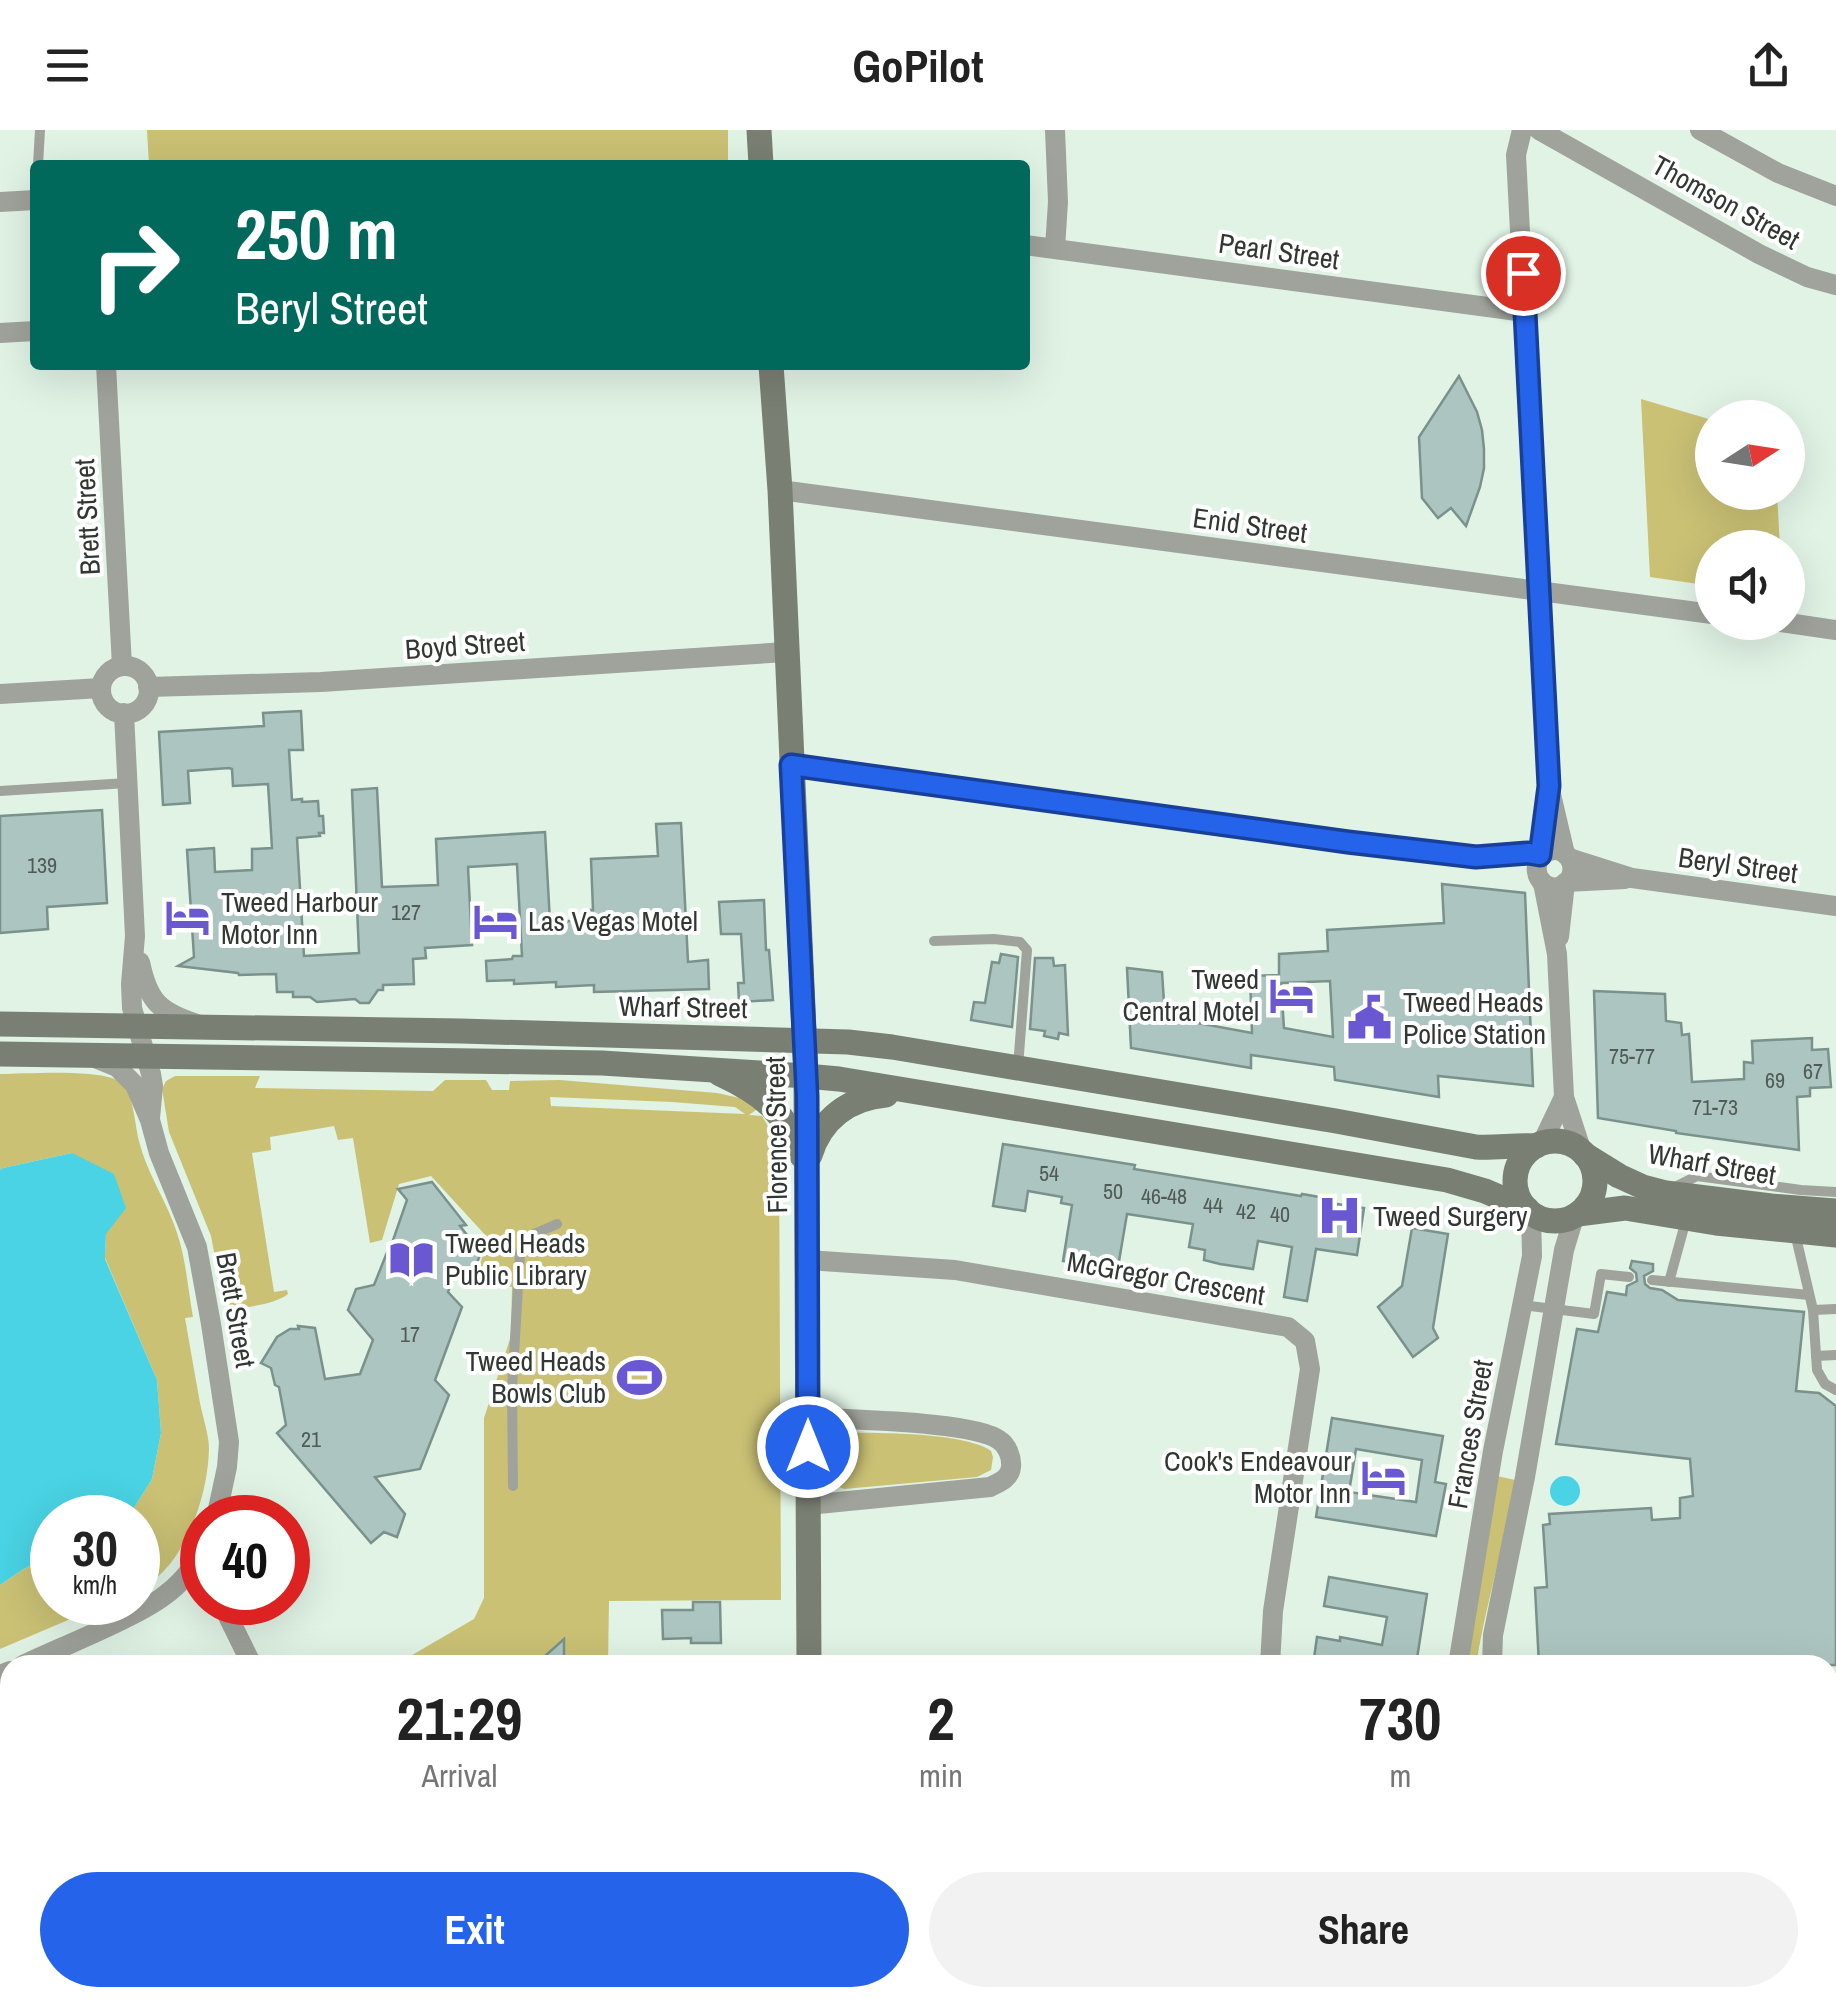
<!DOCTYPE html>
<style>
body{margin:0;font-family:"Archivo Narrow",sans-serif;background:#f2f2f2;color:#222;height:100vh;display:flex;flex-direction:column;font-size:38px;white-space:nowrap}
*{box-sizing:border-box;margin:0}
p{font-size:32px;color:#767676}
.icon{flex:none;width:55px;height:55px;fill:none;stroke:currentColor;stroke-width:2;stroke-linecap:round;stroke-linejoin:round}
.map{position:relative;flex:1;overflow:hidden}
.details{position:absolute;left:0px;top:1525px;width:1838px;height:352px;display:flex;flex-direction:column;background:#fff;border-radius:30px 30px 0 0;box-shadow:0 10px 40px #0002}
.details>*{flex:none}
.banner{position:absolute;left:30px;top:30px;width:1000px;height:210px;border-radius:10px;box-shadow:0 10px 40px #0002;background:#00695c;color:#fff;overflow:hidden}
.needle{width:65px;rotate:78deg}
.controls{position:absolute;left:1695px;top:270px;display:grid;gap:20px}
.controls a{display:grid;place-items:center;width:110px;height:110px;border-radius:50%;background:#fff;box-shadow:0 10px 40px #0002;font-size:50px}
.speed{position:absolute;left:30px;top:1365px;display:flex;gap:20px;font-size:50px;font-weight:700;text-align:center}
.speed>*{display:grid;place-content:center;width:130px;height:130px;border-radius:50%;background:#fff;box-shadow:0 10px 40px #0002;line-height:1}
.speed small{font-size:25px;font-weight:400}
.speed .limit{border:15px solid #d22;background:#fff;color:#111}
.pin{position:absolute;display:grid;place-items:center;width:85px;height:85px;color:#fff;margin:-42px;border:5px solid #fff;border-radius:50%;box-shadow:0 2px 10px #0007}
.me{position:absolute;width:110px;margin:-55px;rotate:0deg;stroke-linejoin:round;filter:drop-shadow(0 0 8px #0008)}
.turn{display:flex;align-items:center;gap:35px;height:210px;padding:0 40px;font-size:45px}
.turn .icon{width:130px;height:130px;stroke-width:2.5}
.turn b{display:block;font-size:70px;line-height:85px}
.eta{display:flex;justify-content:space-evenly;align-items:center;height:170px;text-align:center}
.eta b{font-size:60px;font-weight:700;line-height:70px}
.primary-button{display:flex;gap:20px;margin-top:auto;padding:20px 40px}
.primary-button a{flex:1;height:115px;border-radius:60px;background:#2563eb;color:#fff;font-size:40px;font-weight:700;line-height:115px;text-align:center}
.primary-button a+a{background:#f2f2f2;color:#222}
header{display:flex;justify-content:space-between;align-items:center;height:130px;padding:0 40px;background:#fff;font-size:45px;font-weight:700}
.map>svg:first-child{display:block}
.green{fill:#cac175;fill-rule:evenodd}
.water{fill:#49d3e4}
.building{fill:#adc5c0;stroke:#7a918c;stroke-width:2.5;fill-rule:evenodd}
.lines{fill:none;stroke-linecap:round;stroke-linejoin:round}
.lane{stroke:#9fa39b;stroke-width:10}
.street{stroke:#9fa39b;stroke-width:20}
.secondary{stroke:#797f73;stroke-width:25}
.route-casing{stroke:#184099;stroke-width:25}
.route{stroke:#2563eb;stroke-width:18}
.labels{text-anchor:middle;dominant-baseline:central;stroke-width:8;stroke-linejoin:round;paint-order:stroke}
.number-label{font-size:22px;fill:#505b56}
.street-label{font-size:28px;fill:#313833;stroke:#fff}
.poi-label{font-size:28px;fill:#313833;stroke:#fff;text-anchor:start}
</style>
<header><svg class="icon" aria-label="menu" viewBox="0 0 24 24"><path d="M4 6h16M4 12h16M4 18h16"/></svg>GoPilot<svg class="icon" aria-label="share" viewBox="0 0 24 24"><path d="M12 15V3M7 8l5-5 5 5M5 13v7h14v-7"/></svg></header>
<div class="map">
<svg width="1836" height="1877" viewBox="0 0 1836 1877">
<rect width="100%" height="100%" fill="#e0f3e5"/>
<g class="green">
<polygon points="147,0 728,0 728,35 149,35"/>
<polygon points="1641,269 1712,290 1712,362 1777,363 1780,417 1712,418 1712,456 1650,447"/>
<path d="M0,944C26,944 104,938 122,953C133,961 135,996 139,1011C147,1044 167,1071 177,1103C186,1129 188,1160 193,1187L185,1188C190,1217 195,1245 200,1273C203,1288 209,1305 209,1319C208,1367 184,1439 138,1460V1388L123,1387L130,1384L152,1349L161,1303L157,1250L105,1128L106,1104L72,1023L3,1038L0,1040Z"/>
<path d="M175,946H260L255,958L433,961L445,950H486L492,960H509L510,951L560,950L717,963L740,968L760,977L749,985L762,986L779,1015L781,1470L609,1471L608,1535H395L474,1489L484,1468V1288L511,1206L512,1157L493,1155L478,1141L488,1108L431,1046L399,1054L382,1110L370,1113L353,1008L338,1010L334,996L270,1007L271,1020L252,1023L274,1162L287,1160L288,1164C279,1172 248,1179 235,1177C227,1176 226,1172 222,1165L211,1106L169,1002L162,959L166,951ZM550,967L672,972L735,977L745,984L551,976Z"/>
<path d="M845,1303C877,1302 967,1303 991,1321L993,1327L991,1340L977,1347L844,1359C821,1351 821,1325 832,1307Z"/>
<path d="M1497,1346L1515,1350C1505,1413 1486,1473 1476,1535H1466Z"/>
<polygon points="52,1424 52,1472 108,1473 0,1519 0,1455 22,1440"/>
<polygon points="10,1858 10,1868 204,1868 208,1877 0,1877 0,1863"/>
</g>
<g class="water">
<polygon points="72,1023 114,1044 126,1078 106,1104 105,1129 157,1250 161,1303 152,1349 130,1384 123,1387 52,1388 52,1424 22,1440 0,1455 0,1040 3,1038"/>
<circle cx="1565" cy="1361" r="15"/>
</g>
<g class="building">
<polygon points="1459,246 1477,282 1482,300 1484,319 1484,338 1480,357 1466,396 1451,378 1438,388 1422,368 1419,307"/>
<polygon points="301,581 303,620 289,620 292,670 302,669 302,672 318,671 319,686 323,686 324,703 319,703 320,706 297,708 304,826 359,823 352,660 377,658 382,757 438,755 436,709 545,702 550,792 589,790 588,780 593,780 591,729 658,726 656,694 681,693 688,832 708,830 709,859 594,862 594,855 556,857 556,852 514,854 514,850 487,851 486,831 512,829 513,826 522,826 517,734 468,737 472,815 425,818 426,828 413,829 414,854 383,855 383,860 378,860 369,873 360,873 355,869 317,872 310,867 293,867 293,862 277,862 276,844 239,845 238,843 178,836 194,827 187,720 214,718 215,742 252,740 252,719 272,718 268,654 233,656 232,639 229,638 188,641 190,673 163,675 159,602 264,596 263,583"/>
<polygon points="102,680 107,773 47,777 48,799 0,803 0,686"/>
<path d="M1442,754L1525,763L1533,956L1438,946L1439,967L1335,950L1334,937L1251,925V938L1131,918L1127,838L1162,842L1165,887L1252,903L1250,846L1279,845V824L1328,821L1327,800L1444,793ZM1330,851L1333,907L1284,898L1281,853Z"/>
<polygon points="764,770 766,820 769,820 773,870 739,872 738,853 744,853 741,804 721,804 719,772"/>
<polygon points="1001,824 1018,827 1012,897 971,890 974,872 985,873 992,832 999,833"/>
<polygon points="1035,828 1053,828 1054,836 1065,835 1068,905 1059,903 1058,909 1044,906 1045,901 1030,899"/>
<polygon points="1594,861 1665,864 1666,891 1681,893 1682,905 1689,904 1692,952 1744,949 1744,932 1753,933 1752,911 1812,908 1812,920 1828,919 1831,957 1810,958 1810,966 1797,967 1799,1020 1676,1003 1676,1001 1598,988"/>
<polygon points="1003,1014 1135,1035 1134,1039 1301,1066 1302,1064 1325,1068 1324,1072 1364,1078 1357,1125 1316,1119 1307,1171 1284,1167 1292,1117 1258,1111 1253,1139 1220,1134 1204,1130 1205,1120 1189,1117 1193,1094 1127,1084 1118,1137 1085,1131 1085,1135 1063,1131 1072,1075 1061,1073 1062,1067 1028,1061 1025,1081 993,1076"/>
<polygon points="432,1052 466,1095 460,1096 481,1123 473,1142 454,1146 448,1162 462,1177 435,1250 449,1265 420,1339 375,1347 405,1384 397,1407 384,1402 371,1413 277,1303 286,1295 279,1257 275,1255 271,1238 261,1233 277,1207 290,1199 299,1199 298,1196 315,1198 325,1249 360,1244 373,1210 348,1180 356,1159 374,1155 388,1120 390,1119 407,1070 398,1059"/>
<polygon points="1412,1098 1448,1104 1433,1198 1438,1208 1413,1227 1378,1177 1402,1156"/>
<polygon points="1632,1131 1653,1134 1653,1141 1644,1146 1645,1154 1650,1158 1662,1160 1678,1170 1804,1182 1796,1261 1819,1263 1836,1276 1836,1535 1539,1535 1535,1458 1547,1457 1543,1395 1550,1394 1549,1384 1651,1378 1652,1390 1680,1388 1680,1368 1693,1366 1690,1329 1556,1314 1577,1199 1598,1202 1607,1162 1626,1165 1627,1156 1637,1151 1636,1143 1630,1138"/>
<path d="M1332,1288L1443,1306L1435,1352L1446,1354L1436,1406L1316,1387ZM1356,1319L1422,1330L1416,1372L1349,1362Z"/>
<polygon points="1329,1447 1427,1464 1416,1535 1313,1535 1317,1507 1340,1511 1340,1507 1382,1515 1387,1487 1324,1476"/>
<polygon points="693,1472 720,1472 721,1513 691,1513 691,1508 663,1509 662,1480 693,1480"/>
<polygon points="564,1509 564,1535 535,1535"/>
</g>
<g class="lines">
<g class="lane">
<polyline points="38,35 40,0"/>
<polyline points="0,661 127,653"/>
<polyline points="934,811 994,809 1020,812 1027,820 1018,937"/>
<polyline points="1671,1059 1697,1046 1801,1060 1836,1062"/>
<polyline points="1795,1103 1813,1180 1817,1240 1825,1254 1836,1260"/>
<polyline points="1652,1150 1809,1165"/>
<polyline points="1669,1152 1686,1090"/>
<polyline points="1522,1175 1594,1184 1601,1144 1629,1147"/>
<polyline points="1813,1180 1836,1179"/>
<polyline points="1816,1226 1836,1225"/>
<polyline points="513,1356 512,1259 520,1123 534,1104 557,1094"/>
<polyline points="412,1868 416,1874 424,1877"/>
<polyline points="756,1868 758,1877"/>
<polyline points="429,1877 544,1868"/>
</g>
<g class="street">
<polyline points="1055,0 1058,72 1055,118"/>
<polyline points="1522,0 1516,25 1549,656 1565,724"/>
<polyline points="1539,0 1759,124 1807,147 1836,155"/>
<polyline points="1700,0 1778,43 1836,66"/>
<polyline points="0,72 35,70"/>
<polyline points="1025,115 1525,182"/>
<polyline points="0,203 35,201"/>
<polyline points="106,235 122,536"/>
<polyline points="780,360 1712,484"/>
<polyline points="1781,492 1836,500"/>
<circle cx="125" cy="560" r="24"/>
<polyline points="148,557 321,552 786,522"/>
<polyline points="0,564 101,558"/>
<polyline points="124,583 135,806 131,854 132,878 151,944 153,956 150,988"/>
<path d="M791,635C917,651 1042,668 1167,686C1260,698 1352,713 1445,723C1455,724 1465,726 1475,727C1495,727 1515,724 1536,724C1543,725 1549,719 1557,720C1570,722 1577,738 1569,750C1554,769 1526,749 1541,725"/>
<polyline points="1541,724 1548,663"/>
<polyline points="1569,728 1632,748 1836,776"/>
<polyline points="1566,752 1625,749"/>
<polyline points="1543,753 1557,824 1564,967 1582,1022"/>
<polyline points="1559,807 1565,753"/>
<path d="M140,832C148,871 159,882 197,894"/>
<polyline points="95,928 117,937 135,955 150,990 159,1023 197,1117 211,1194 229,1312 227,1337 216,1388"/>
<polyline points="1542,1013 1564,967"/>
<polyline points="807,1130 955,1140 1288,1197 1305,1211 1310,1239 1273,1481 1270,1535"/>
<path d="M808,1287C845,1290 974,1291 999,1310C1007,1315 1012,1327 1011,1337C1010,1348 1000,1352 990,1357L808,1375"/>
<polyline points="221,1472 252,1535"/>
<path d="M23,1535C49,1523 75,1512 101,1500C142,1481 181,1464 202,1421"/>
<polyline points="1458,1535 1493,1321 1532,1126 1531,1083"/>
<polyline points="1492,1535 1493,1505 1525,1347 1564,1120 1574,1087"/>
<polyline points="0,1545 10,1541"/>
<polyline points="0,1682 10,1704"/>
<polyline points="1828,1839 1836,1838"/>
<polyline points="889,1868 892,1877"/>
<polyline points="1234,1868 1236,1877"/>
<polyline points="1522,1868 1524,1877"/>
<polyline points="1558,1868 1560,1877"/>
<polyline points="244,1877 247,1868"/>
<polyline points="1580,1877 1625,1868"/>
</g>
<g class="secondary">
<polyline points="759,0 761,35"/>
<polyline points="771,235 780,360 806,946 809,1535"/>
<path d="M0,894L461,901L848,912L892,917L1336,991L1476,1017C1496,1018 1515,1015 1536,1016"/>
<polyline points="0,924 602,933 806,946 839,949 1447,1050 1485,1061 1527,1079"/>
<path d="M720,944C761,963 786,982 802,1026"/>
<circle cx="1555" cy="1051" r="40"/>
<path d="M810,1025C821,989 849,968 886,965"/>
<polyline points="1585,1025 1619,1046 1643,1057 1666,1063 1771,1076 1836,1081"/>
<polyline points="1578,1084 1625,1078 1716,1093 1836,1105"/>
</g>
</g>
<g class="lines">
<defs>
<polyline id="route" points="808,1317 807,966 791,635 1348,712 1476,727 1528,723 1540,725 1549,656 1523,143"/>
</defs>
<use href="#route" class="route-casing"/>
<use href="#route" class="route"/>
</g>
<defs>
<symbol id="hotel-bare" viewBox="-9 -9 18 18"><path d="M-6-4.5h1.5V1H6V5H4.5V3h-9V5H-6ZM-4 0a1.8 1.8 0 1 1 3.6 0ZM.5 0V-2.5h3Q6-2.5 6 0Z" fill="#6958d2" stroke="#fff" stroke-width="2.5" paint-order="stroke"/></symbol>
<symbol id="civic-bare" viewBox="-9 -9 18 18"><path d="M-.6-6.5H3V-4.5H.6V-3L4-1V1h2V6H-6V1h2V-1L-.6-3ZM-1.2 2.5V6h2.4V2.5Z" fill="#6958d2" stroke="#fff" stroke-width="2.5" paint-order="stroke"/></symbol>
<symbol id="hospital-bare" viewBox="-9 -9 18 18"><path d="M-5-5h3v3.5h4V-5h3V5h-3V1.5h-4V5h-3Z" fill="#6958d2" stroke="#fff" stroke-width="2.5" paint-order="stroke"/></symbol>
<symbol id="library-bare" viewBox="-9 -9 18 18"><path d="M-6-4Q-3-5.5-.7-3.5V5Q-3 3-6 4ZM6-4Q3-5.5 .7-3.5V5Q3 3 6 4Z" fill="#6958d2" stroke="#fff" stroke-width="2.5" paint-order="stroke"/></symbol>
<symbol id="stadium-bare" viewBox="-9 -9 18 18"><path d="M0-5a6.5 5 0 1 0 0 10a6.5 5 0 1 0 0-10ZM-3.5-1.8h7v3.6h-7Z" fill="#6958d2" stroke="#fff" stroke-width="2.5" paint-order="stroke"/></symbol>
</defs>
<g fill-rule="evenodd">
<use href="#hotel-bare" x="156" y="756" width="63" height="63"/>
<use href="#hotel-bare" x="464" y="760" width="63" height="63"/>
<use href="#hotel-bare" x="1260" y="834" width="63" height="63"/>
<use href="#civic-bare" x="1338" y="856" width="63" height="63"/>
<use href="#hospital-bare" x="1308" y="1054" width="63" height="63"/>
<use href="#library-bare" x="380" y="1098" width="63" height="63"/>
<use href="#stadium-bare" x="608" y="1216" width="63" height="63"/>
<use href="#hotel-bare" x="1352" y="1316" width="63" height="63"/>
</g>
<g class="labels">
<g class="number-label">
<text x="42" y="735">139</text>
<text x="406" y="782">127</text>
<text x="1632" y="926">75-77</text>
<text x="1813" y="941">67</text>
<text x="1775" y="950">69</text>
<text x="1715" y="977">71-73</text>
<text x="1049" y="1043">54</text>
<text x="1113" y="1061">50</text>
<text x="1164" y="1066">46-48</text>
<text x="1213" y="1075">44</text>
<text x="1246" y="1081">42</text>
<text x="1280" y="1084">40</text>
<text x="410" y="1204">17</text>
<text x="311" y="1309">21</text>
</g>
<g class="street-label">
<text transform="translate(1726 72) rotate(29)">Thomson Street</text>
<text transform="translate(1279 121) rotate(8)">Pearl Street</text>
<text transform="translate(87 387) rotate(-93)">Brett Street</text>
<text transform="translate(1250 395) rotate(8)">Enid Street</text>
<text transform="translate(465 515) rotate(-4)">Boyd Street</text>
<text transform="translate(1738 735) rotate(8)">Beryl Street</text>
<text transform="translate(683 877) rotate(1)">Wharf Street</text>
<text transform="translate(776 1005) rotate(-91)">Florence Street</text>
<text transform="translate(1712 1034) rotate(10)">Wharf Street</text>
<text transform="translate(1166 1148) rotate(10)">McGregor Crescent</text>
<text transform="translate(236 1180) rotate(80)">Brett Street</text>
<text transform="translate(1470 1304) rotate(-80)">Frances Street</text>
</g>
<g class="poi-label">
<text x="221" y="772">Tweed Harbour<tspan x="221" dy="32">Motor Inn</tspan></text>
<text x="528" y="791">Las Vegas Motel</text>
<text x="1259" y="849" text-anchor="end">Tweed<tspan x="1259" dy="32">Central Motel</tspan></text>
<text x="1403" y="872">Tweed Heads<tspan x="1403" dy="32">Police Station</tspan></text>
<text x="1373" y="1086">Tweed Surgery</text>
<text x="445" y="1113">Tweed Heads<tspan x="445" dy="32">Public Library</tspan></text>
<text x="606" y="1231" text-anchor="end">Tweed Heads<tspan x="606" dy="32">Bowls Club</tspan></text>
<text x="1351" y="1331" text-anchor="end">Cook's Endeavour<tspan x="1351" dy="32">Motor Inn</tspan></text>
</g>
</g>
</svg>
<div class="controls">
<a><svg class="needle" viewBox="-14 -14 28 28"><path d="M0-13l5 13h-10z" fill="#e53935"/><path d="M0 13l5-13h-10z" fill="#767676"/></svg></a>
<a><svg class="icon" aria-label="sound" viewBox="0 0 24 24"><path d="M4 9h4l5-4v14l-5-4H4zM17 9q2 3 0 6"/></svg></a>
</div>
<div class="speed"><div>30<small>km/h</small></div><div class="limit">40</div></div>
<div class="pin" style="left:1523px;top:143px;background:#d93025"><svg class="icon" aria-label="arrive" viewBox="0 0 24 24"><path d="M6 21V4h12l-3 4 3 4H6"/></svg></div>
<svg class="me" style="left:808px;top:1317px" viewBox="-20 -20 40 40"><circle r="17" fill="#2563eb" stroke="#fff" stroke-width="3"/><path d="M0-11L8 9 0 5-8 9z" fill="#fff"/></svg>
<div class="banner">
<div class="turn"><svg class="icon" aria-label="right" viewBox="0 0 24 24"><path d="M7 20v-9h11M14 6l5 5-5 5"/></svg><div><b>250 m</b>Beryl Street</div></div>
</div>
<section class="details">
<div class="eta">
<div><b>21:29</b><p>Arrival</p></div>
<div><b>2</b><p>min</p></div>
<div><b>730</b><p>m</p></div>
</div>
<div class="primary-button"><a>Exit</a><a>Share</a></div>
</section>
</div>
